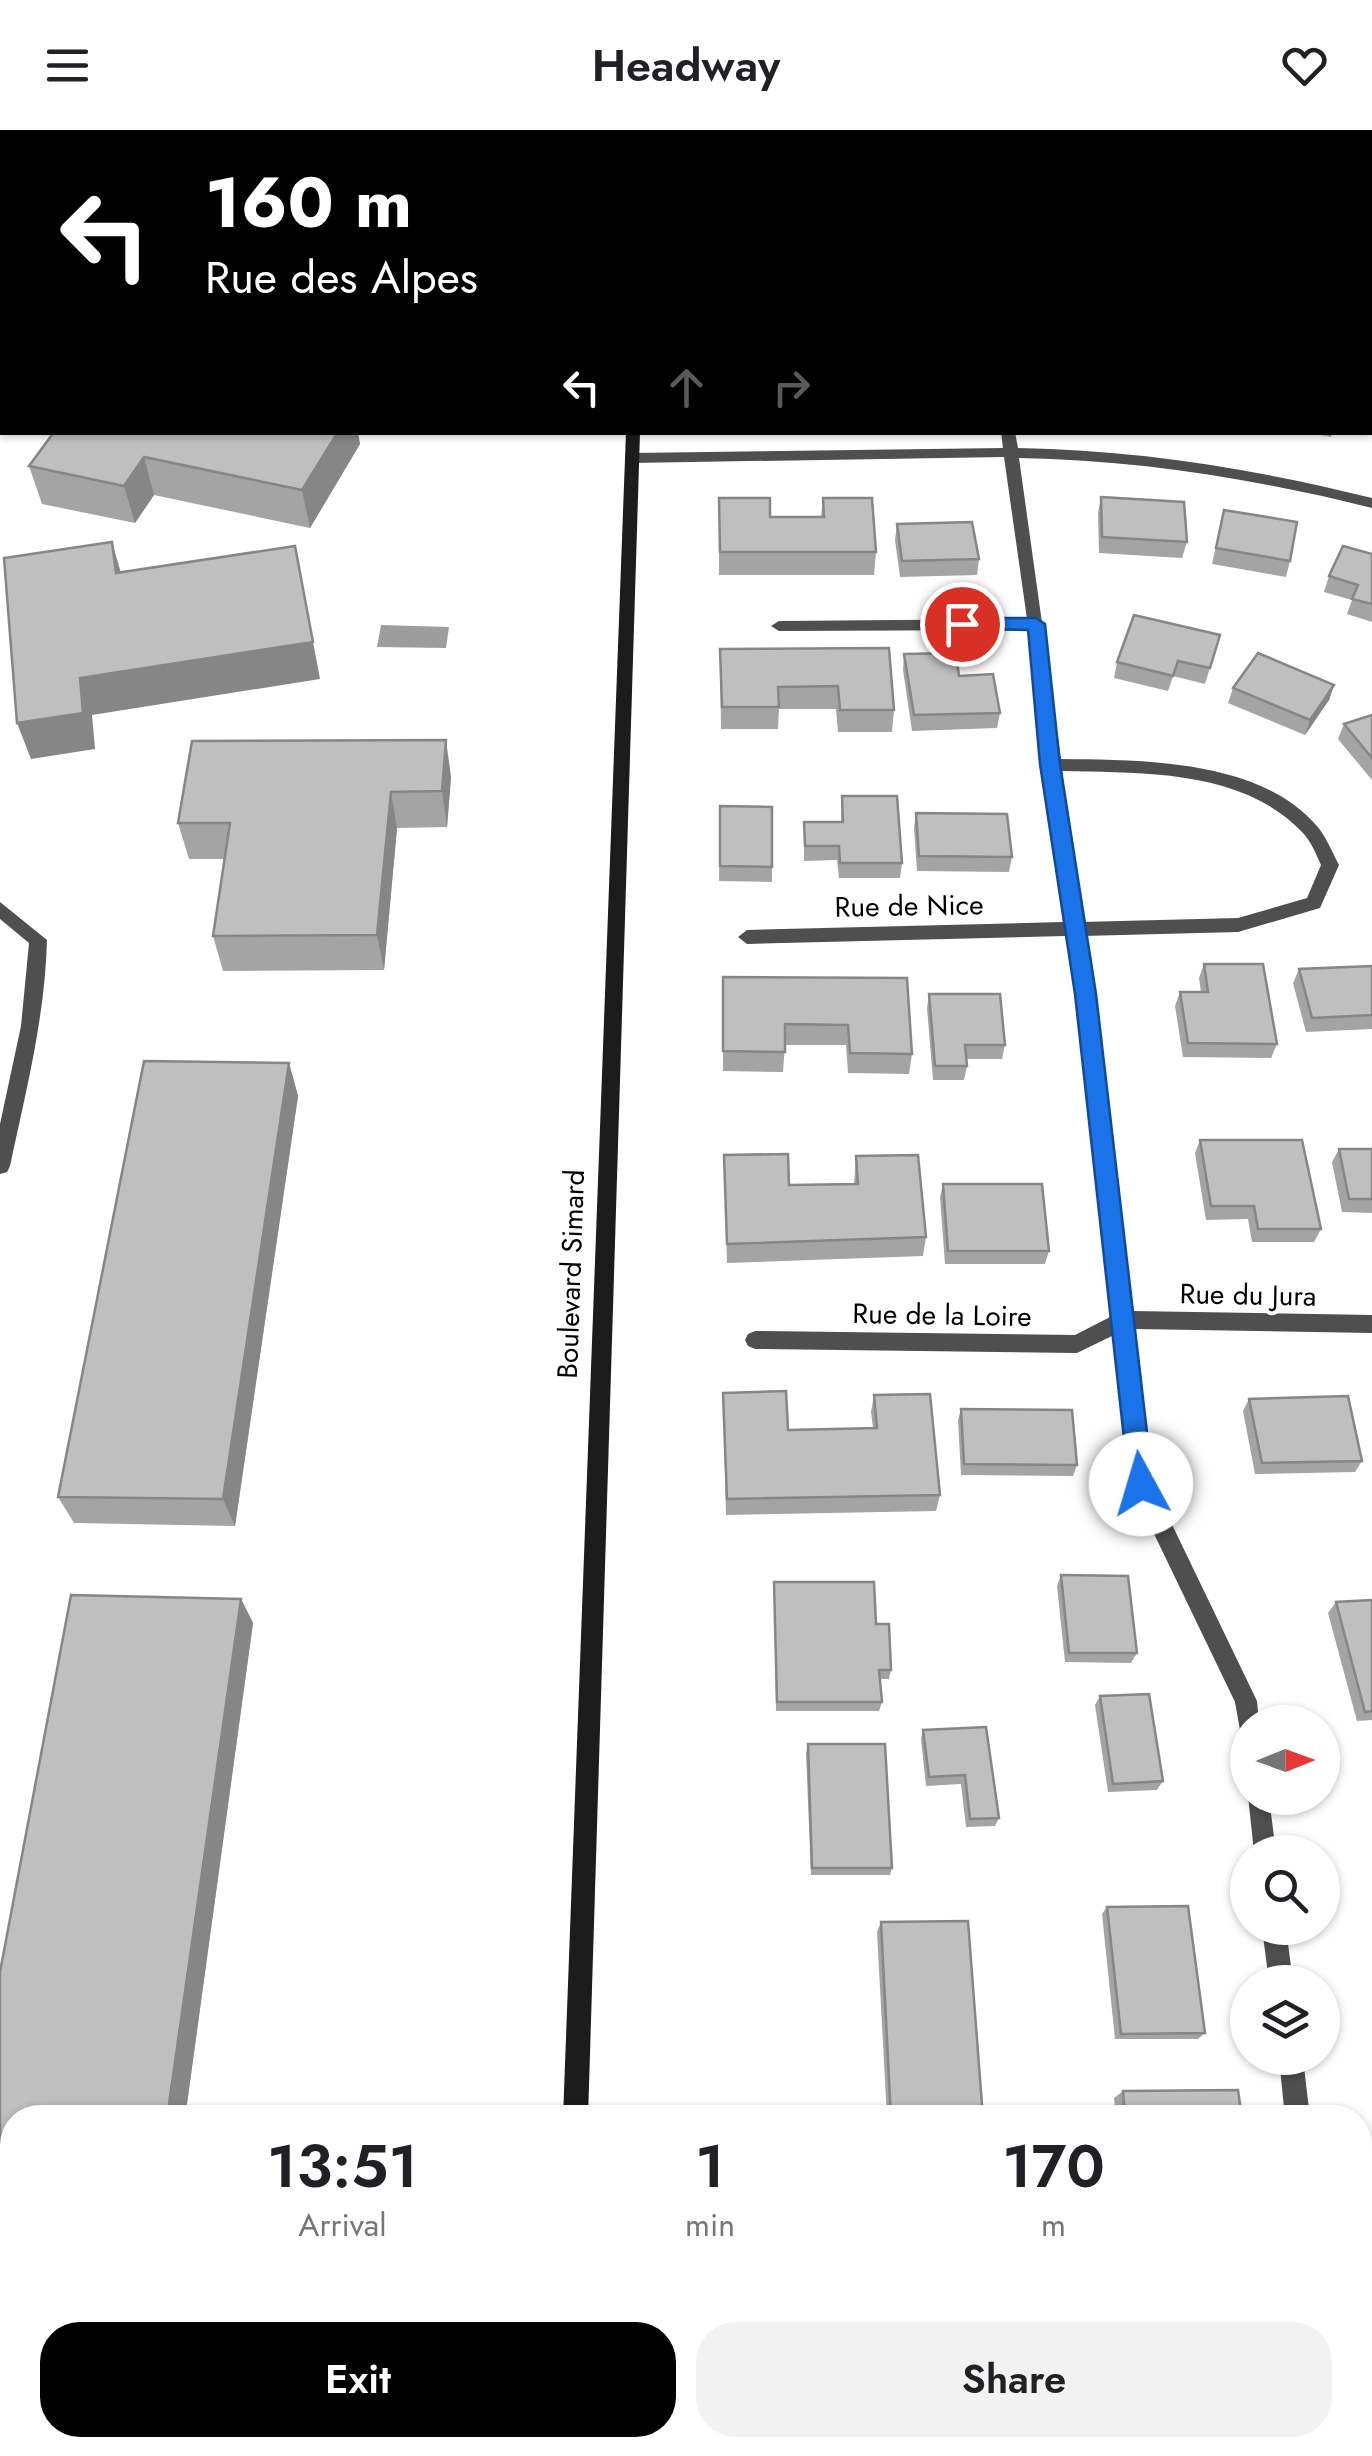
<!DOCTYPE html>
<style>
body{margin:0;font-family:Jost,sans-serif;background:#f2f2f2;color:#202124;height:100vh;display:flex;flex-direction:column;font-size:38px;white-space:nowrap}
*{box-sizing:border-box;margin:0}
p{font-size:32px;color:#757577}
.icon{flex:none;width:55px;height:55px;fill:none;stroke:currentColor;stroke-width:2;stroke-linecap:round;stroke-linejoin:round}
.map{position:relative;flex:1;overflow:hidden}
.drawer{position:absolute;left:0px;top:1975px;width:1372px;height:352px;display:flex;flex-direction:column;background:#fff;border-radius:40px 40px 0 0;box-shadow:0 2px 8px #0004}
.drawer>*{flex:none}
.banner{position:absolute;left:0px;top:0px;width:1372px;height:305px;box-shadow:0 2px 8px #0004;background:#000;color:#fff;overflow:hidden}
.needle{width:65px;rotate:89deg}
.fabs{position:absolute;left:1230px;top:1575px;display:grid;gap:20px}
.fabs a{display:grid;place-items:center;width:110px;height:110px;border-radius:50%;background:#fff;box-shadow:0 2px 8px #0004;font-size:50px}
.pin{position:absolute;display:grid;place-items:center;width:85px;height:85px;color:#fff;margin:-42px;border:5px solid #fff;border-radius:50%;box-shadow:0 2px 10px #0007}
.me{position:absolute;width:110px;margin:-55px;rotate:354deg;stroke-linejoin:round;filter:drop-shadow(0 0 8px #0008)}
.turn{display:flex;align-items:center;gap:35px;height:210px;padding:0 40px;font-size:45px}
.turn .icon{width:130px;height:130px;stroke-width:2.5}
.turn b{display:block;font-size:70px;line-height:85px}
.lanes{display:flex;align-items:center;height:95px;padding:0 40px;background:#0003;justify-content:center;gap:50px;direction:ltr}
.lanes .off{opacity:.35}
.eta{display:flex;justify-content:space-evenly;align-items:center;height:170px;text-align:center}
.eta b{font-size:60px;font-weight:600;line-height:70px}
.primary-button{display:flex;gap:20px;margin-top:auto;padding:20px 40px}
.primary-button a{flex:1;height:115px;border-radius:40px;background:#000;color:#fff;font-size:40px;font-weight:600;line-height:115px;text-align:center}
.primary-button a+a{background:#f2f2f2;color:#202124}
header{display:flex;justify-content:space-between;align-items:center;height:130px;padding:0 40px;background:#fff;font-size:45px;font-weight:600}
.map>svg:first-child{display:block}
.green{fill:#d6d6d6}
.water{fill:#9d9d9d}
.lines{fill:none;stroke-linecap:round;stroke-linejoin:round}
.street{fill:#4f4f4f;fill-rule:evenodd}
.secondary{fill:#1c1c1c;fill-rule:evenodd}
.wall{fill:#a4a4a4}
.shaded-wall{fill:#868686}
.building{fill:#bfbfbf;stroke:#868686;stroke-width:2.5}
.route{fill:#1a73e8;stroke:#114b97;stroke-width:2.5}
.labels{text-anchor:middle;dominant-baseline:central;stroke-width:8;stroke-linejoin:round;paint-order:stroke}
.street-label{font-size:28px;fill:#000;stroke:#fff}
</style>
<header><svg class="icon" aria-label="menu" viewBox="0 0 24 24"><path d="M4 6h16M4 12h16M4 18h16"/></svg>Headway<svg class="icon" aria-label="heart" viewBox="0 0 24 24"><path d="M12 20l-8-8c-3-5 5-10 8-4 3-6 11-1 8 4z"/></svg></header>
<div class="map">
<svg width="1372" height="2326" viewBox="0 0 1372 2326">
<rect width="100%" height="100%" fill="#fff"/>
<polygon class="green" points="670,0 1323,0 1324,2 670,2"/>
<polygon class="water" points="381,495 449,497 446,518 377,517"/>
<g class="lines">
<g class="street">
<path d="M1001,302H1015L1018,318C1139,320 1255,339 1372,368V378C1255,349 1140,330 1019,328L1061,629C1140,630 1259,629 1316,695C1326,706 1332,722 1339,735L1320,778L1238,802L1083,806L1095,864L1132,1181L1372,1185V1203L1134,1199L1152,1353L1257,1571L1259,1592H1248V1603L1240,1600L1235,1572L1130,1354L1114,1205L1077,1223L755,1219L748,1216L745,1210L748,1204L755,1201L1075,1205L1112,1186L1077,864L1065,806L747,814L738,807L747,800L1063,792L1045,640L1042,635L1044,631L1029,500L779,501L771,496L779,491L1027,489L1004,327L632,333L625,328L632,323L1003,318ZM1062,641C1142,643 1242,639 1302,702C1311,711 1316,724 1321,735L1307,768L1238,788L1081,792Z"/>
<path d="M0,772L47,810C45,887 26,961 10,1036L7,1042L0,1044V994L21,896L29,813L0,789Z"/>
<polygon points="1248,1666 1269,1668 1276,1722 1254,1722"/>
<polygon points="1262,1798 1286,1798 1293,1852 1269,1852"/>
<polygon points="1279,1928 1303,1928 1310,1988 1285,1988"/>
<polygon points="1326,2315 1352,2315 1355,2326 1327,2326"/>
</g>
<g class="secondary">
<polygon points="637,0 649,0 650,2 637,2"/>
<polygon points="626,302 640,302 588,1988 563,1988"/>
<polygon points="551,2315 577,2315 577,2326 549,2326"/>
</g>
</g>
<g class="wall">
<polygon points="310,0 509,0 509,2 311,2"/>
<polygon points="1372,137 1372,233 1370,233 1370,142"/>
<polygon points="54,302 360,314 310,398 154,365 135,393 42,374 29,336"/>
<polygon points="1306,302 1332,302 1331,307"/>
<polygon points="1101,367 1187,412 1182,428 1099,423 1098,383"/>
<polygon points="719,368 770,387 821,387 823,368 876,422 874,445 719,445"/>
<polygon points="1224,380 1290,431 1286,447 1212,434"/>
<polygon points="897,394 979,429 977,445 900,447 895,410"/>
<polygon points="1372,424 1372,492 1347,484 1352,470 1324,462 1329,446"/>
<polygon points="1220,505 1205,554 1173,546 1168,561 1114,548 1117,532"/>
<polygon points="889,518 894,580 892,602 838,602 836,579 779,579 778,599 721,599 720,519"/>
<polygon points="904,524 959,546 1000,583 997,598 912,601 903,540"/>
<polygon points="1334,555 1329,570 1305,605 1228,573 1233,558"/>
<polygon points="1372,585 1372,650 1338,609 1344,594"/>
<polygon points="451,647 447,697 397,698 384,840 223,841 213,806 225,729 189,729 178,693"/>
<polygon points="842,666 902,733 900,748 839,748 837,730 804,731 804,692 841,692"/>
<polygon points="720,676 772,737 772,752 719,751"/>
<polygon points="916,683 1012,727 1009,742 917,741 914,698"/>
<polygon points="1204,834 1277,914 1271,928 1183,927 1175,876 1180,862 1201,862 1199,848"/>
<polygon points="1372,836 1372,899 1306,902 1293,853 1299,839"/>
<polygon points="723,847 907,848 912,924 909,944 848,943 846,915 785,915 783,942 723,941"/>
<polygon points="929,864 1005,915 1002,929 966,929 967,936 964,950 933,950 927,878"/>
<polygon points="289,933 298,966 235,1396 74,1393 58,1367"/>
<polygon points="1200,1010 1321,1099 1314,1112 1252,1112 1248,1089 1206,1090 1195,1023"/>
<polygon points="1339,1019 1372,1019 1372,1083 1342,1082 1332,1032"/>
<polygon points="724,1025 789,1055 854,1054 856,1026 926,1107 923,1126 727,1133"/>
<polygon points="943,1054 1049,1121 1045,1134 945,1134 940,1067"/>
<polygon points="723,1263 788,1300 873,1298 871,1282 874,1265 940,1365 936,1381 726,1385"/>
<polygon points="1249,1269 1362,1331 1355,1342 1255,1344 1243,1281"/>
<polygon points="961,1279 1077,1335 1073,1346 961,1345 958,1290"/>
<polygon points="1061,1445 1137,1523 1131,1533 1065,1532 1057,1456"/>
<polygon points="774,1452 876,1494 891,1540 889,1549 880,1549 882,1572 879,1581 776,1581"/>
<polygon points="241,1469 253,1493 185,1988 12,1988 12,2090 0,2089 0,1842"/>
<polygon points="1372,1470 1372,1590 1357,1591 1328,1483 1336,1472"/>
<polygon points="1100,1566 1163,1651 1157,1660 1108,1662 1095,1575"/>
<polygon points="986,1597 999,1688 995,1696 966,1697 961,1654 926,1656 921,1609 923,1600"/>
<polygon points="808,1614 892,1738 890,1745 811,1745 806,1623"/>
<polygon points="1107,1777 1205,1903 1198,1909 1115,1909 1102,1784"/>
<polygon points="881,1792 983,1988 887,1988 877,1802"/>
<polygon points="1123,1961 1242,1988 1116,1988 1114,1968"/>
<polygon points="876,2315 999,2315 1000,2326 876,2326"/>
<polygon points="1152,2315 1287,2315 1289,2326 1153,2326"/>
</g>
<g class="shaded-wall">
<polygon points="105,0 132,0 133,2 99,2"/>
<polygon points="2,84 2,128 0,129 0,86"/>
<polygon points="338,302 358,302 360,314 310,398 302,360"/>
<polygon points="144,327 154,365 135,393 124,356"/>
<polygon points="112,412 123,450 116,443"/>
<polygon points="295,416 320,549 92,585 95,619 31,629 17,593 80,548"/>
<polygon points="1334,555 1329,570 1305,605 1310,590"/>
<polygon points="446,610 451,647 447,697 442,661"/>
<polygon points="391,662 397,698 384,840 377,805"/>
<polygon points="289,933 298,966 235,1396 223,1369"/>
<polygon points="241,1469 253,1493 185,1988 167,1988"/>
<polygon points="244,2315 253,2315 252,2326 243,2326"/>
</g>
<g class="building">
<polygon points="0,0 105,0 99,2 2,2 2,84 0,86"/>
<polygon points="1372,137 1372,157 1370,157 1370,142"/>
<polygon points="1370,167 1372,167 1372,216 1370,215"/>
<polygon points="54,302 338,302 302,360 144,327 124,356 29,336"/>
<polygon points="1101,367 1184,372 1187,412 1102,407"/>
<polygon points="719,368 770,368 770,387 824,387 823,368 872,368 876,422 720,422"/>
<polygon points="1224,380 1297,392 1290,431 1216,418"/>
<polygon points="972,392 979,429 902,431 897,394"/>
<polygon points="112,412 116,443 295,416 313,512 80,548 83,583 17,593 4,428"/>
<polygon points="1343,416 1372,424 1372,474 1352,469 1358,455 1329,446"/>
<polygon points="1134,485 1220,505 1210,538 1178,531 1173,546 1117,532"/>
<polygon points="889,518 894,580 840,580 838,556 778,557 779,577 722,577 720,519"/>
<polygon points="956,523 959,546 993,544 1000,583 914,585 904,524"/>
<polygon points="1258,523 1334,555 1310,590 1233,558"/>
<polygon points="1372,585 1372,628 1344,594"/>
<polygon points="446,610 442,661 391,662 377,805 213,806 230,693 178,693 192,611"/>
<polygon points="842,666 897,666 902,733 840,733 839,716 805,716 804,692 843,692"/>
<polygon points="720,676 772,677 772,737 720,736"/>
<polygon points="916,683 1007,684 1012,727 919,726"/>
<polygon points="1204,834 1263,834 1277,914 1188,913 1180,862 1208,862"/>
<polygon points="1372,836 1372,885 1312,888 1299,839"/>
<polygon points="723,847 907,848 912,924 850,923 848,895 785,894 785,922 723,921"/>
<polygon points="929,864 1000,864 1005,915 965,915 967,936 935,936"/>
<polygon points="144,931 289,933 223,1369 58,1367"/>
<polygon points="1200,1010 1302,1010 1321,1099 1258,1099 1254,1076 1211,1076"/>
<polygon points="1339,1019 1372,1019 1372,1069 1349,1069"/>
<polygon points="788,1024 789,1055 858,1054 856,1026 918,1025 926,1107 727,1114 724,1025"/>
<polygon points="943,1054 1042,1054 1049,1121 948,1121"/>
<polygon points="786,1261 788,1300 877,1298 874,1265 930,1264 940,1365 727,1369 723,1263"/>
<polygon points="1348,1266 1362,1331 1262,1333 1249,1269"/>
<polygon points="961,1279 1072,1280 1077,1335 964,1334"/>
<polygon points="1061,1445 1128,1446 1137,1523 1069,1523"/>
<polygon points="774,1452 874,1452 876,1494 889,1494 891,1540 879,1540 882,1572 777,1572"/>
<polygon points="71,1465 241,1469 167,1988 12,1988 12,2081 0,2081 0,1842"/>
<polygon points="1372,1470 1372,1581 1365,1582 1336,1472"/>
<polygon points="1149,1564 1163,1651 1113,1654 1100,1566"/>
<polygon points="986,1597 999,1688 970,1689 965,1645 929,1647 923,1600"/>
<polygon points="808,1614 885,1614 892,1738 812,1738"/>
<polygon points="1188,1776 1205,1903 1121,1904 1107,1777"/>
<polygon points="968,1791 983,1988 891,1988 881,1792"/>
<polygon points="1238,1960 1242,1988 1125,1988 1123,1961"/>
<polygon points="73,2315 244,2315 243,2326 71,2326"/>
<polygon points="879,2315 999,2315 1000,2326 880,2326"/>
<polygon points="1162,2315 1287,2315 1289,2326 1163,2326"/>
</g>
<polygon class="route" points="962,488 1036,488 1045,494 1060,634 1096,864 1153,1354 1149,1362 1141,1365 1132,1362 1129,1354 1075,864 1040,634 1028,500 956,499 956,490"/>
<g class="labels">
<g class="street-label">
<text transform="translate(909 776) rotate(-1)">Rue de Nice</text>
<text transform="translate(571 1144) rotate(-88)">Boulevard Simard</text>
<text transform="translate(1248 1165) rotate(1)">Rue du Jura</text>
<text transform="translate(942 1185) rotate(1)">Rue de la Loire</text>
</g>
</g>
</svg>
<div class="fabs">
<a><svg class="needle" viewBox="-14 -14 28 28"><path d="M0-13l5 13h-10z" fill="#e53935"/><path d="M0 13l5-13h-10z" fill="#757577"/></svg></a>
<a><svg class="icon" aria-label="search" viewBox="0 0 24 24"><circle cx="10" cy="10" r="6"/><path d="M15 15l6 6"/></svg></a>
<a><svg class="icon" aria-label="layers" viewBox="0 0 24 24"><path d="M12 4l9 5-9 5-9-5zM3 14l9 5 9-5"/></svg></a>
</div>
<div class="pin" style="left:962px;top:494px;background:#d93025"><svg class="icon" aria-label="arrive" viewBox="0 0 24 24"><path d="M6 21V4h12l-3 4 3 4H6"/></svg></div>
<svg class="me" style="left:1141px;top:1354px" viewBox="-20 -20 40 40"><circle r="19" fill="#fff"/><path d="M0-13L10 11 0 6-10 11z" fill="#1a73e8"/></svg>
<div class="banner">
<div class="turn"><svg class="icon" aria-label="left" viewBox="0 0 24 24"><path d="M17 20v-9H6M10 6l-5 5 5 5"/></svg><div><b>160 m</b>Rue des Alpes</div></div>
<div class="lanes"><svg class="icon" aria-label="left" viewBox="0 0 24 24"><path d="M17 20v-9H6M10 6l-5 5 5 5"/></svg><svg class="icon off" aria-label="ahead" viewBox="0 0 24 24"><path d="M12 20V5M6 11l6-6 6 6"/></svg><svg class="icon off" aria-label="right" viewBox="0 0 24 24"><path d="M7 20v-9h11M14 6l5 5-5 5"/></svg></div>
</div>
<section class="drawer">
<div class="eta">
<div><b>13:51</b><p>Arrival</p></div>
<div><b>1</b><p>min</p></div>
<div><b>170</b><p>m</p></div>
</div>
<div class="primary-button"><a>Exit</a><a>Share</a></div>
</section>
</div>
